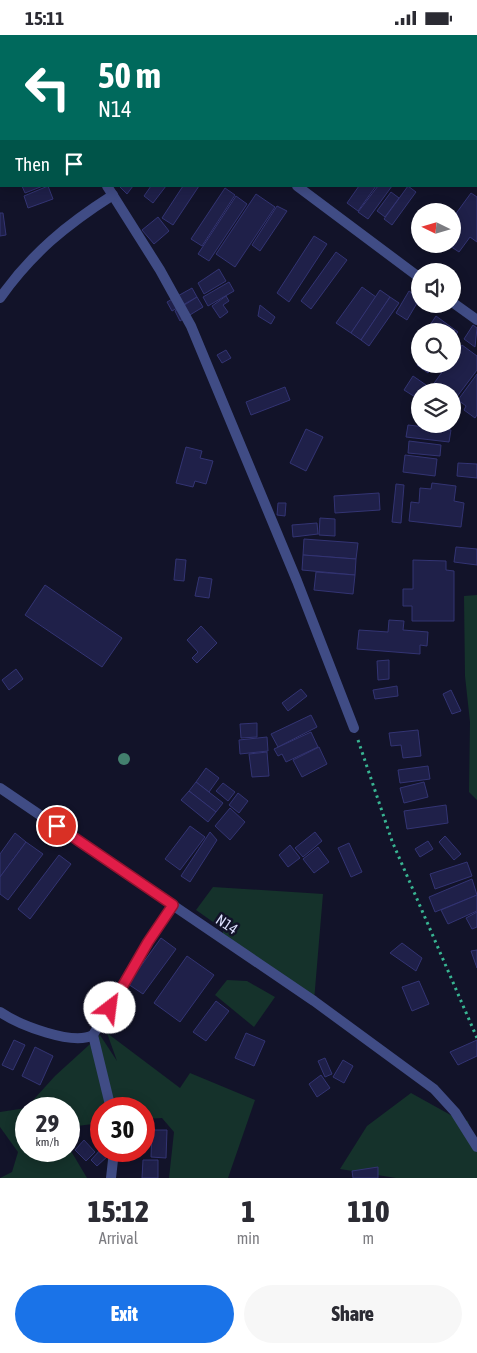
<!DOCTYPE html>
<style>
body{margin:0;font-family:"Asap Condensed",sans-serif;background:#f7f7f7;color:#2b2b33;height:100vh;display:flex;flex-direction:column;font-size:19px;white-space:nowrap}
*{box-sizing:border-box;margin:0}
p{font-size:16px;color:#7c7c81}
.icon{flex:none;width:28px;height:28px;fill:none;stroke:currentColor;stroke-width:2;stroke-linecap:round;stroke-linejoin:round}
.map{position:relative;height:1143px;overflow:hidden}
.side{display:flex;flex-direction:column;background:#fff;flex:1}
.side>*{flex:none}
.hud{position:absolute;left:0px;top:0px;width:478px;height:152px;box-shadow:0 2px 12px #0003;background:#00695c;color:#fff;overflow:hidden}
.needle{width:32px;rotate:275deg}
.controls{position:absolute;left:411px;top:168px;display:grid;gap:10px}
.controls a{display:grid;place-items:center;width:50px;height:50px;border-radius:50%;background:#fff;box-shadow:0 2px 12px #0003;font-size:25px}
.speed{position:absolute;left:15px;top:1062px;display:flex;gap:10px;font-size:25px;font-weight:700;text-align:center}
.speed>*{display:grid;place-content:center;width:65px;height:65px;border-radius:50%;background:#fff;box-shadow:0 2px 12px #0003;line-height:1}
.speed small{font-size:12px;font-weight:400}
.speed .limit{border:8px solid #d22;background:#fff;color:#111}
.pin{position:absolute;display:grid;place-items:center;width:42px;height:42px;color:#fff;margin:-21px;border:2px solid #fff;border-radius:50%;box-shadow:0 1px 5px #0007}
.me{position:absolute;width:55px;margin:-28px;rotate:30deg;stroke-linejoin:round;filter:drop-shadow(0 0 4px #0008)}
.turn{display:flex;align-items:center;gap:18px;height:105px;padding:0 15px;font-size:22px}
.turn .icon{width:65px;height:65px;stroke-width:2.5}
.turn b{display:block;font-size:35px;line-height:42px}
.then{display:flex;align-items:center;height:48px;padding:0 15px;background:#0003;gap:10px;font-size:19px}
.eta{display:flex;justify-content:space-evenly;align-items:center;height:85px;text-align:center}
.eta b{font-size:30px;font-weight:800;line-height:35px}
.primary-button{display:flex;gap:10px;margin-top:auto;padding:10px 15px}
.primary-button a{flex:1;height:58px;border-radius:30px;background:#1a73e8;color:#fff;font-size:20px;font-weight:800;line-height:58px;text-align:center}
.primary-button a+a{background:#f7f7f7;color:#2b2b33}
.status{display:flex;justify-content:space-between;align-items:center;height:35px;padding:0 25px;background:#fff;direction:ltr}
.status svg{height:14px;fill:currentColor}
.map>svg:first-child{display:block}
.green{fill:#15322b;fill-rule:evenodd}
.building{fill:#1f2049;stroke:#333473}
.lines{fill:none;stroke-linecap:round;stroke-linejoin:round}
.path{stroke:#38b592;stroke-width:3;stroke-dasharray:2.5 4;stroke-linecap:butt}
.minor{stroke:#404c85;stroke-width:10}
.trunk{stroke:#cc64df;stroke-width:14}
.tree{fill:#43806e}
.route-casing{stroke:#92132f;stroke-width:12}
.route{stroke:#e11d48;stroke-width:9}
.labels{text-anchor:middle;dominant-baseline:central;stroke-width:5;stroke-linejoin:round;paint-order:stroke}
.street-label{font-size:15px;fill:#dcdffd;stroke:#121329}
</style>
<div class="status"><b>15:11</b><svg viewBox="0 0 49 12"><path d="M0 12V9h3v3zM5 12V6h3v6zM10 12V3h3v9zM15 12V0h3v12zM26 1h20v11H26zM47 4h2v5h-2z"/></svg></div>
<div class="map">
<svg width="477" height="1143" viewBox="0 0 477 1143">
<rect width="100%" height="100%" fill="#121329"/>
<g class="green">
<polygon points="477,560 477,765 469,757 470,687 465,641 464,561"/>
<polygon points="213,852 323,859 314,966 223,904 223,894 196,875"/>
<polygon points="227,945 247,946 275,962 254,992 215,960"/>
<path d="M107,998L180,1053L190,1038L255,1065L228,1143H169L174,1097L162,1083L144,1084V1074H101V1088L77,1091L71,1116L87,1143H0L12,1137L18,1117L0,1092V1077L26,1073L55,1041L100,1000L117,1026ZM26,1074H69V1116H26Z"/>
<polygon points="411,1058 456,1083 468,1086 471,1100 477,1106 477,1143 396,1143 340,1134 367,1091"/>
</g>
<g class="building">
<polygon points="348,0 386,0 347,1"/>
<polygon points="0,61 1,62 1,115 0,114"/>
<polygon points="22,151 43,151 25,158"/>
<polygon points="48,151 53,164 28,173 24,161"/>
<polygon points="119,151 133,151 127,159"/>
<polygon points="151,151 166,151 153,168 144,161"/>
<polygon points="183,151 199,151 173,190 162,183"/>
<polygon points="359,151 376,151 358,176 347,168"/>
<polygon points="378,151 392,151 368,184 358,177"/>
<polygon points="408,151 416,157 392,190 384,184"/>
<polygon points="225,153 235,160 202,211 191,204"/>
<polygon points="391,157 399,163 385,182 377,176"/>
<polygon points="471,158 477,162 477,207 470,202 459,217 447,209 452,209 452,184"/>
<polygon points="256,159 275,172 235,232 216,219"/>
<polygon points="236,161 247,169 209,226 198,219"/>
<polygon points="277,171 287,176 260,216 252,210"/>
<polygon points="0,178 3,178 6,200 0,201"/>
<polygon points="158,182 169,196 154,209 142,195"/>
<polygon points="314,201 327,209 289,267 277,258"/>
<polygon points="336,217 347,225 311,274 301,266"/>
<polygon points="219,234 226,246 204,259 198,248"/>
<polygon points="229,247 234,256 208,271 203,262"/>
<polygon points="362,252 376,262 351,298 336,288"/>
<polygon points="192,253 197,262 172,276 167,267"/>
<polygon points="380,255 390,262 361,305 351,298"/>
<polygon points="409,256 420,263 407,285 396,278"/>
<polygon points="226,261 229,266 223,270 228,277 220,283 212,271"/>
<polygon points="197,262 203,272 180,286 175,276"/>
<polygon points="390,262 399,268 369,311 361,305"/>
<polygon points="260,270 275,282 271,289 258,281"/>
<polygon points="436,281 458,297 452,304 452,296 426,296"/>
<polygon points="473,290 477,293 475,312 464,304"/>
<polygon points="462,310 477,321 477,335 453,367 452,356 439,356 432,351 448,329 452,329 452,323"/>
<polygon points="226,315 231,323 222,328 217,320"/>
<polygon points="420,325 420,329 435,329 428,338 417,330"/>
<polygon points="477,339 477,380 475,383 464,375 466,371 458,365"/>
<polygon points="413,341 429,352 436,356 420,356 420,365 404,355"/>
<polygon points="285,352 290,365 251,380 246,367"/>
<polygon points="408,390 451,395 449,407 406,402"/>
<polygon points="306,394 323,402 306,436 290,428"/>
<polygon points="409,406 441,410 440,421 408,418"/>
<polygon points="186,412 202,416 200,423 213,426 206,449 195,446 193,452 176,448"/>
<polygon points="405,420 437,424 435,441 403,437"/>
<polygon points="458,428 477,429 477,443 457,441"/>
<polygon points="432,448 456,451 454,466 464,468 461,492 409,486 411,467 419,468 420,453 431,454"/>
<polygon points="396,449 404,450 401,488 392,487"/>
<polygon points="379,458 380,475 335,478 334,461"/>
<polygon points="278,468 286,468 285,481 277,480"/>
<polygon points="320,483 335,484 335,501 319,500"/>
<polygon points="317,488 318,499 293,502 292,490"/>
<polygon points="304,504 358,508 356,524 303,520"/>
<polygon points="456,512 477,514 477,530 454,527"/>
<polygon points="303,520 356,524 355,540 302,535"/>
<polygon points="176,524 186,525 184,546 174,545"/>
<polygon points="413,525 446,526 446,535 454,536 454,586 412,586 412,571 403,571 403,554 413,554"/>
<polygon points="316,537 355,540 353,559 314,555"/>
<polygon points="199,542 212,544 209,563 195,561"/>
<polygon points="45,550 122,603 102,632 25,580"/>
<polygon points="389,585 404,586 403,595 428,597 427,611 420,610 420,619 357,614 359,595 388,597"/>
<polygon points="201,591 217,608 197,628 192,623 198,617 187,605"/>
<polygon points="389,625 389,644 378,645 377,626"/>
<polygon points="16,634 23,644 9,655 2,645"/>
<polygon points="397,651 398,661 375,664 373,655"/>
<polygon points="301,654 307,661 288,676 282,668"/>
<polygon points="451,655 461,676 452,679 443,659"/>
<polygon points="311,680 317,692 278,712 271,699"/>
<polygon points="257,688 257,702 241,703 240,689"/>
<polygon points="418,695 421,721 403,723 401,710 391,711 389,698"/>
<polygon points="311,697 318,712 286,727 282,719 278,721 274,714"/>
<polygon points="267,702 268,716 240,719 239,705"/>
<polygon points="319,712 327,729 302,742 293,725"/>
<polygon points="267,717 269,741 252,742 249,719"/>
<polygon points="428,731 430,744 400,748 398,735"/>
<polygon points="206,733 219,743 209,757 196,747"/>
<polygon points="196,747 223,768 216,777 189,756"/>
<polygon points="424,747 428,762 404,768 400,753"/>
<polygon points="223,748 235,757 228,766 216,756"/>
<polygon points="189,756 216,777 208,787 181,765"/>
<polygon points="238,758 248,766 239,778 229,770"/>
<polygon points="446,770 448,788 407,794 404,776"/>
<polygon points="230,773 245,787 230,805 215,791"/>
<polygon points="190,791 205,802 180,835 165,824"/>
<polygon points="210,797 217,805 190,847 181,841"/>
<polygon points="315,797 322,806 303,822 295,813"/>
<polygon points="15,798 26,807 0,842 0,819"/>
<polygon points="445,801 461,819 454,825 439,807"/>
<polygon points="428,806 433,814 420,822 415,814"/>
<polygon points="26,807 43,819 8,865 0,859 0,842"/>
<polygon points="349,808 362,837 351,842 338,813"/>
<polygon points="290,810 300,823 288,832 279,820"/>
<polygon points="318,812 329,827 314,838 303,824"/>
<polygon points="59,820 71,829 30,884 18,874"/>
<polygon points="467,827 472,841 435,854 430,839"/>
<polygon points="472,844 477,860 435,877 429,862"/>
<polygon points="477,860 477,876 448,889 441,875"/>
<polygon points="477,877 477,892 472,894 466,883"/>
<polygon points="161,903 176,914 143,959 128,949"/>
<polygon points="402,908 422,923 416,936 390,918"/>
<polygon points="477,915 477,933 471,916"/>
<polygon points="187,921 214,940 180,987 154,968"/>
<polygon points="419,946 429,969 412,976 402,952"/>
<polygon points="216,966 229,976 206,1006 193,997"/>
<polygon points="246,998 265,1006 254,1031 235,1023"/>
<polygon points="14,1005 25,1010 13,1035 2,1030"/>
<polygon points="477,1005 477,1021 458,1030 450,1017"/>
<polygon points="35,1012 53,1021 40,1050 22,1041"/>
<polygon points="325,1023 332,1039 325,1042 318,1026"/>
<polygon points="343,1025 353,1031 344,1048 333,1042"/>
<polygon points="321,1040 330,1053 317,1062 309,1049"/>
<polygon points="152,1095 167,1095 166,1123 151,1122"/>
<polygon points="84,1105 95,1117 86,1126 75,1115"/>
<polygon points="101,1114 109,1120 97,1131 91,1125"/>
<polygon points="143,1125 158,1125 158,1143 142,1143"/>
<polygon points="378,1132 378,1143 353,1143 352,1136"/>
</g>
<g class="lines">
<polyline class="path" points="358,705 392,806 477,1003"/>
<g class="minor">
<polyline points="24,0 25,1"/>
<polyline points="88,0 90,1"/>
<polyline points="107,151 160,235 191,291 297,546 354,693"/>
<polyline points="297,151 420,243"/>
<path d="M0,263C32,218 66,190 113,160"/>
<polyline points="452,267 477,285"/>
<polyline points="0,753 314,966 434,1054 455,1077 477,1112"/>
<path d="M0,977C19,990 73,1011 93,1000L148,907L173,870"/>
<polyline points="93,1000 111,1074"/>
<polyline points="111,1143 114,1116"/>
</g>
<g class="trunk">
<polyline points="464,0 465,1"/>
<polyline points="476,11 477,12"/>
</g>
</g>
<circle class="tree" cx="124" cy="724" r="6"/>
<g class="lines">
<defs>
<polyline id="route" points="57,791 173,870 148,907 110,973"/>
</defs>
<use href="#route" class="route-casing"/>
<use href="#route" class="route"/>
</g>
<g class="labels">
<g class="street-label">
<text transform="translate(227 889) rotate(34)">N14</text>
</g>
</g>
</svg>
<div class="controls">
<a><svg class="needle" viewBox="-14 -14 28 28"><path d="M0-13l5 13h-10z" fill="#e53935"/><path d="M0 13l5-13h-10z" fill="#7c7c81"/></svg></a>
<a><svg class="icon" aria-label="sound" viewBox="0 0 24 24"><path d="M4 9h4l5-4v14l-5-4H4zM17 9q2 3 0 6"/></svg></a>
<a><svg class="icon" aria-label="search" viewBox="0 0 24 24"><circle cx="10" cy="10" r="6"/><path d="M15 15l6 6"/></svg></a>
<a><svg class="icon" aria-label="layers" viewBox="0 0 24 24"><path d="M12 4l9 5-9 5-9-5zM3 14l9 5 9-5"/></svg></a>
</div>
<div class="speed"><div>29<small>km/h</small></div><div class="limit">30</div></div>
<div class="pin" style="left:57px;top:791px;background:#d93025"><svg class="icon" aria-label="arrive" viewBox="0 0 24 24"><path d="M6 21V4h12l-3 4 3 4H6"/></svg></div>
<svg class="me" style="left:110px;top:973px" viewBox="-20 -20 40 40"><circle r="19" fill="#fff"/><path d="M0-13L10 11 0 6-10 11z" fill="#e11d48"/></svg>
<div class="hud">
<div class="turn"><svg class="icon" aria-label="left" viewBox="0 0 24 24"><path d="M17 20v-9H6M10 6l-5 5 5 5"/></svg><div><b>50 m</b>N14</div></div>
<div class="then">Then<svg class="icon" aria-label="arrive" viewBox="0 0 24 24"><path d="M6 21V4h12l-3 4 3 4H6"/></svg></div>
</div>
</div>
<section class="side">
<div class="eta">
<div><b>15:12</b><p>Arrival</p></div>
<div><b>1</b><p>min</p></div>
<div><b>110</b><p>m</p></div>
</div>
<div class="primary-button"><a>Exit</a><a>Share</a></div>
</section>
